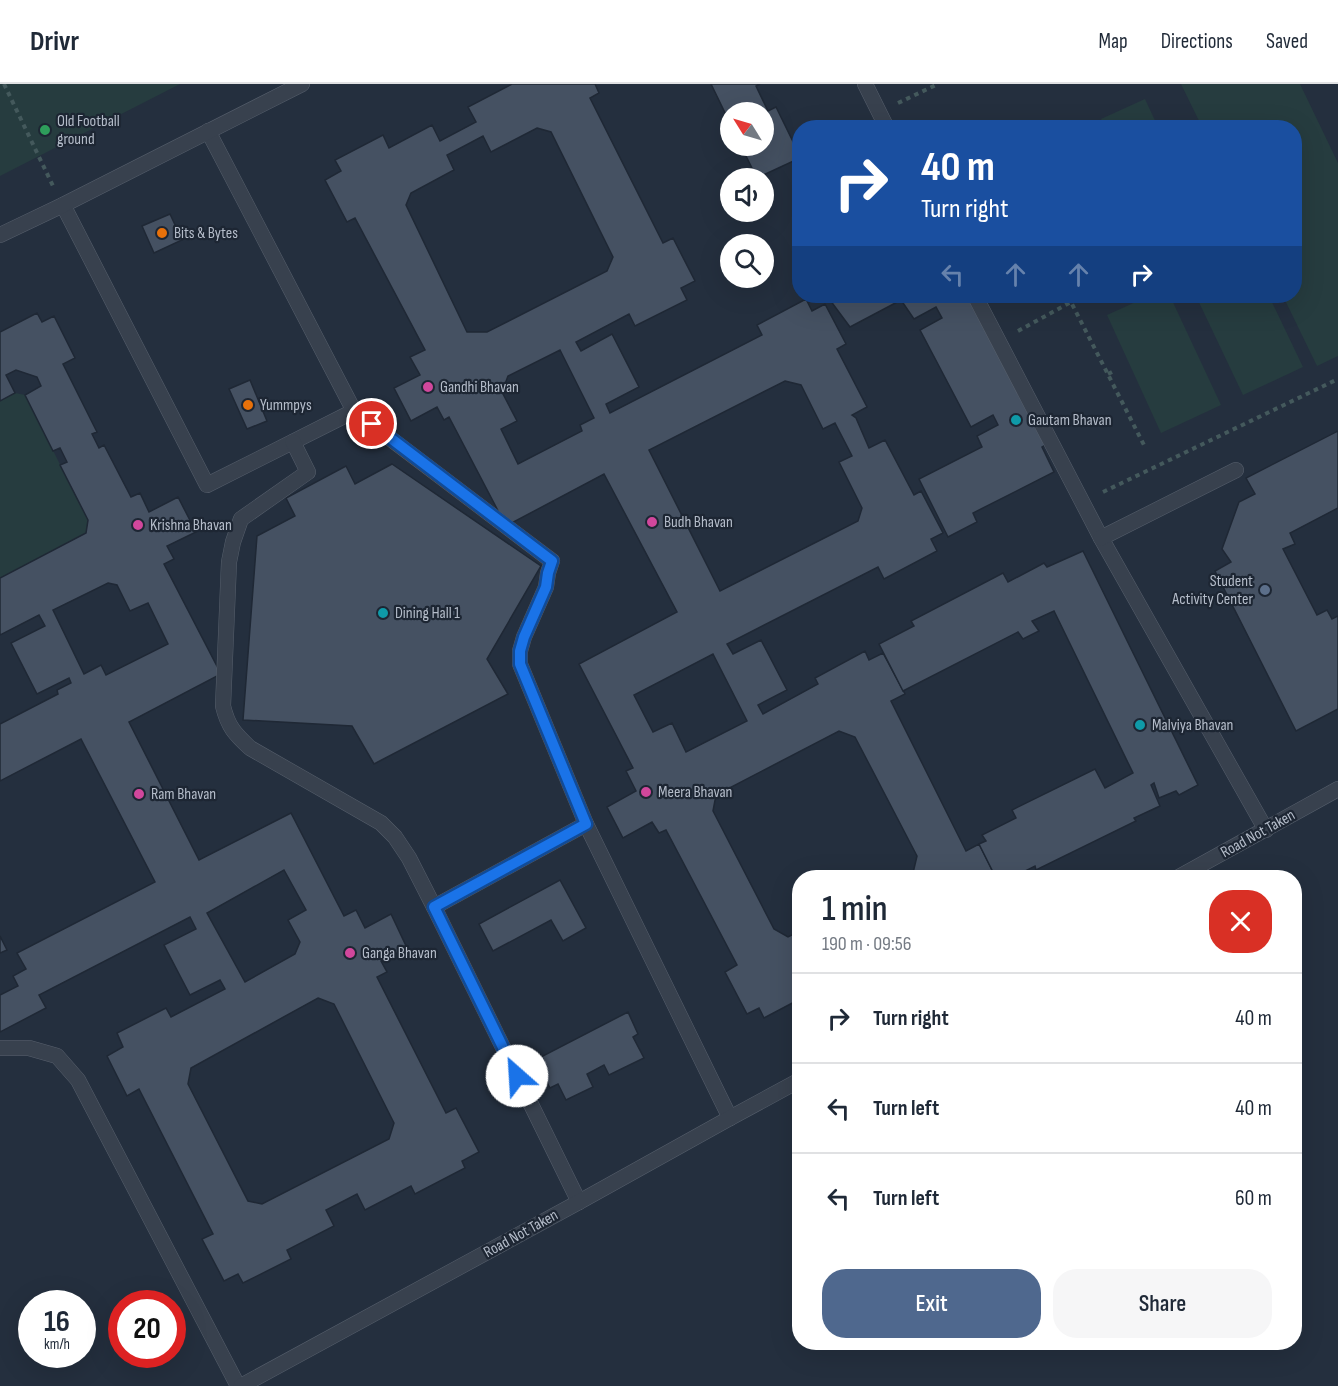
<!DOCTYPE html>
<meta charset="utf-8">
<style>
body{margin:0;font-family:"Sofia Sans Condensed",sans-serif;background:#f6f6f7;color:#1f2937;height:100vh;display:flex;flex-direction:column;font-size:22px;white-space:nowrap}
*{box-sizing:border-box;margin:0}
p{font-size:20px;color:#747a83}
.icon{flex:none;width:33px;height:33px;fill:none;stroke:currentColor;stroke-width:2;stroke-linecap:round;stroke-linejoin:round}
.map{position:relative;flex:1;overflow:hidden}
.details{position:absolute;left:792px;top:786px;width:510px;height:480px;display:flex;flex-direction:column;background:#fff;border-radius:24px;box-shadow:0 6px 24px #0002}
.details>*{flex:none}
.guide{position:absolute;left:792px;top:36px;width:510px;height:183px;border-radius:24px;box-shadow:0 6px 24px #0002;background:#1a4fa0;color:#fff;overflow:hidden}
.needle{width:39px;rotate:307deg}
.fabs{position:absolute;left:720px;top:18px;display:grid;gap:12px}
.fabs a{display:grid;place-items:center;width:54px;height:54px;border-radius:50%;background:#fff;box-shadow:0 6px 24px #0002;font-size:30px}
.speed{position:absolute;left:18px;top:1206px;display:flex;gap:12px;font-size:30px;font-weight:700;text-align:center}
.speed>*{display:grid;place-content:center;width:78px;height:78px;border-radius:50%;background:#fff;box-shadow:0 6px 24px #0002;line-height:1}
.speed small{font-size:15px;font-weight:400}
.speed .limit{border:9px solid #d22;background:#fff;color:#111}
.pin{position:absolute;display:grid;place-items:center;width:51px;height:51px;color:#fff;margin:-26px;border:3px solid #fff;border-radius:50%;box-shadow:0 2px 6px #0007}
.me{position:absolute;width:66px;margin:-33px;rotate:334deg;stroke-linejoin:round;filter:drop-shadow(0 0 4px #0008)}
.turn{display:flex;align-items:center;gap:21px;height:126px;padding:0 30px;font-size:27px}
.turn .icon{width:78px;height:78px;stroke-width:2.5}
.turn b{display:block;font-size:42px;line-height:51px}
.lanes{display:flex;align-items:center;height:57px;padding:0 30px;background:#0003;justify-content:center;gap:30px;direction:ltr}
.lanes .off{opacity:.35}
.round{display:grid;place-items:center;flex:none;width:63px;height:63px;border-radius:24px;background:#f6f6f7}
.headline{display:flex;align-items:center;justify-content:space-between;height:102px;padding:0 30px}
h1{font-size:36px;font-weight:600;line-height:45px}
.button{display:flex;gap:12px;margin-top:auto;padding:12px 30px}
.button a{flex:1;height:69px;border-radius:24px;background:#4f688e;color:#fff;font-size:24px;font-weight:600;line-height:69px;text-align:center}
.button a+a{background:#f6f6f7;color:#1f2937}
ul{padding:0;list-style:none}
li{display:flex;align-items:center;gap:18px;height:90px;padding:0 30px;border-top:2px solid #e0e1e3}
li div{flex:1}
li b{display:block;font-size:22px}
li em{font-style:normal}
header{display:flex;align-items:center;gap:36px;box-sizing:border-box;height:84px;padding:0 30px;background:#fff;border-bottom:2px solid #e0e1e3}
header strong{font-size:28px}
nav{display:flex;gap:33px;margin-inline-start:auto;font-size:21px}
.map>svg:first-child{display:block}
.green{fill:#263c3f}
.building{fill:#455162;stroke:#1f2835;stroke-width:1.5;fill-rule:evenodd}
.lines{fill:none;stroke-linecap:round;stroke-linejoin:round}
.service-casing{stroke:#565f6c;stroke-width:16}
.path{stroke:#44595c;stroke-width:4;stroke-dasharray:4.5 4.5;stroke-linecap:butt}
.service{stroke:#38414e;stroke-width:15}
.route-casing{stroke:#114b97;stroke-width:15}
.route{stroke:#1a73e8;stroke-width:10}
.leisure-dot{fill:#2e9e5b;stroke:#1d2633;stroke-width:2}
.food-dot{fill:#e8710a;stroke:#1d2633;stroke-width:2}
.hotel-dot{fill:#d1479c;stroke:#1d2633;stroke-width:2}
.culture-dot{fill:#0f9aa8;stroke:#1d2633;stroke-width:2}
.service-dot{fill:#5c6f8a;stroke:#1d2633;stroke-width:2}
.labels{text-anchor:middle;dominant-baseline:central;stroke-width:4.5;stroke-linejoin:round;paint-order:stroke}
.poi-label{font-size:16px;fill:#b4bcc9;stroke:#1d2633;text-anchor:start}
.street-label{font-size:16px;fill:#b4bcc9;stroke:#1d2633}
</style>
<header>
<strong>Drivr</strong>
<nav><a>Map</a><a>Directions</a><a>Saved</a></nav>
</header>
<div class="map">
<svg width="1338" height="1302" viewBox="0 0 1338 1302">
<rect width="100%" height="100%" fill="#242f3e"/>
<g class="green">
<polygon points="0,0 180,0 0,92"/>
<polygon points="1181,0 1300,0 1338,79 1338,272 1317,282 1283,212 1294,212 1294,44 1202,43"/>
<polygon points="1145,15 1158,43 1105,43 1101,35"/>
<polygon points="1149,212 1170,212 1221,321 1161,349 1107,231"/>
<polygon points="1196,212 1269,212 1303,283 1243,311"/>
<polygon points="15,309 25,311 88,436 86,449 0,494 0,317"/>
</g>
<g class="building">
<path d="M512,0H595L599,9L590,14L663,159L673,154L695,197L681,204L687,216L635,242L629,230L576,258L581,267L612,250L639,303L606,320L610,329L762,251L757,241L806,215L812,227L825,220L846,260L837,265L867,323L852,331L856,334L869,364L885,356L914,411L921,407L943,449L931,455L937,467L884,495L878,483L727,560L733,570L761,556L787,606L758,621L763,630L818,600L815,594L865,567L869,576L883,569L905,610L891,617L966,767L979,760L996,794H905L913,789L917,772L855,653L839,647L716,711L713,727L774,845L788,853L800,847V915L764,934L759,924L747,930L725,888L737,881L666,746L659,749L652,738L623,754L607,723L636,707L626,687L633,684L579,580L677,528L604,390L506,442L449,333L444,336L437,323L411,337L394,304L420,291L410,273L425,266L355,134L347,138L325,96L341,87L335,76L383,51L389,64L432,41L440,57L476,38L468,23ZM537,44L551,48L613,173L607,187L487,248H467L406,121L411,109L454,86L447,71L483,52L491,68ZM560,266L594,334L580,341L582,347L518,380L501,345L517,337L502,308L508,292ZM785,297L801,301L823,345L835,339L852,372L839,378L862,424L858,437L720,507L649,366ZM713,570L747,637L686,668L672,639L653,648L634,611Z"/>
<polygon points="711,0 760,0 756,2 768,27 776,23 800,72 800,74 757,94 741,62 764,62 764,28 730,28 730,39"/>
<polygon points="170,130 182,156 154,169 142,142"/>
<polygon points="827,212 973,212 1049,359 1042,363 1054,388 973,429 977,438 948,453 919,395 982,363 977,352 998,341 993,331 971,343 940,284 920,246 942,234 936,223 914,235 901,216 850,243"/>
<path d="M37,229L42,238L54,232L75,274L63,280L97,348L92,350L99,364L104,361L131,413L140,409L149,428L178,413L196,448L167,462L174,475L164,480L221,590L129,638L199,776L291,729L344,832L356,826L365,844L391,830L407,864L381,877L387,888L377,893L446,1029L456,1024L479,1068L462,1077L465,1084L415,1110L411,1102L365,1126L357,1110L326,1126L334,1142L287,1166L291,1175L243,1199L238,1190L224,1197L202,1155L213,1150L139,1005L127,1012L107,972L123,963L117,949L166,924L171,933L225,905L220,896L190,911L164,861L196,845L190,833L39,911L46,924L0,948V911L18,902L13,892L26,885L17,869L155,798L81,655L0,697V640L58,610L57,606L71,599L69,594L37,610L11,559L45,542L39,531L0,551V494L86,449L88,436L60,381L67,378L60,364L53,367L25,311L41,302L37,293L16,286L6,291L15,309L0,317V248ZM108,499L117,501L130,527L148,519L168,560L106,591L101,581L84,590L53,526ZM284,786L306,826L288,836L300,858L295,870L245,898L207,829ZM318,914L334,920L394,1039L389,1055L262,1120L248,1117L188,1000L191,984Z"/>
<polygon points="250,296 267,337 247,345 229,305"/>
<polygon points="1338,347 1338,424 1290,449 1295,460 1283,465 1317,531 1327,526 1332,535 1338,532 1338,625 1296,647 1215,487 1231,478 1222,465 1239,418 1255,410 1246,394"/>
<polygon points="392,380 541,482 487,575 508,610 374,680 352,642 243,636 257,452 295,432 286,414 346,382 355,400"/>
<polygon points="1083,467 1198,701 1179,711 1176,707 1159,714 1154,699 1151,701 1160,722 1134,734 1136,737 1036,786 1035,782 1011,794 996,794 979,760 986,757 982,751 1016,734 1012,726 1095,685 1105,704 1133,689 1054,527 1032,537 1039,547 1023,555 1018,548 903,607 879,560 914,542 911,537 1003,489 1008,498 1044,479 1047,483"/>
<polygon points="560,796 586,844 563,857 551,836 493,867 479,840"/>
<polygon points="0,852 7,866 0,869"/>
<polygon points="628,928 638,950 633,953 644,974 609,991 604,981 587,990 593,1003 566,1016 558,1000 550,1004 535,976"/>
</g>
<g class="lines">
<defs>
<g id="service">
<polyline points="865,0 887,44"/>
<polyline points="208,47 354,327 552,477 548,489 546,503 524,553 520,567 520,580 586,740 730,1034"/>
<polyline points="63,121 207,401 354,327"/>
<polyline points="0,151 63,121 302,0"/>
<polyline points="975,212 1101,454 1266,746"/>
<path d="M293,358L308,388L241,435L233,458L229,478L223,622C228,643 235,650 250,664L381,739L395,753L409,774L434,823L579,1118"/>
<polyline points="1101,454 1236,386"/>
<polyline points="1177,794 1338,705"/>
<polyline points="434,823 586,740"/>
<polyline points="0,964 29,964 57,972 78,996 238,1302"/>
<polyline points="241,1302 579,1118 730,1034 800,996"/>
</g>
</defs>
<use href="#service" class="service-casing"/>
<g class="path">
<polyline points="4,0 53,102"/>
<polyline points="898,19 938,0"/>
<polyline points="1068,212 1071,218 1086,212"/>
<polyline points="1018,247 1071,218 1145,363"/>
<polyline points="1108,290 1114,287"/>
<polyline points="1103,408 1338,295"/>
</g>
<use href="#service" class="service"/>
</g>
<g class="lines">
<defs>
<polyline id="route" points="372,340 552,477 548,489 546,503 524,553 520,567 520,580 586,740 434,823 517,992"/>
</defs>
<use href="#route" class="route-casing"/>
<use href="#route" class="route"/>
</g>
<circle class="leisure-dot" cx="45" cy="46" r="6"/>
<g class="food-dot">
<circle cx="162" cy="149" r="6"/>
<circle cx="248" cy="321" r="6"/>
</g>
<g class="hotel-dot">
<circle cx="428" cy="303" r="6"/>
<circle cx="652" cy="438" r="6"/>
<circle cx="138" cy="441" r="6"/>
<circle cx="646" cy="708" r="6"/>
<circle cx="139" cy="710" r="6"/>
<circle cx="350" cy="869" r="6"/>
</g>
<g class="culture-dot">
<circle cx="1016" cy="336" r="6"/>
<circle cx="383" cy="529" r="6"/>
<circle cx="1140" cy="641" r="6"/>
</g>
<circle class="service-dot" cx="1265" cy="506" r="6"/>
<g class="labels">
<g class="poi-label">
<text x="57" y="37">Old Football<tspan x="57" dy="18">ground</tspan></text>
<text x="174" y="149">Bits &amp; Bytes</text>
<text x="440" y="303">Gandhi Bhavan</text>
<text x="260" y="321">Yummpys</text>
<text x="1028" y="336">Gautam Bhavan</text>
<text x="664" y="438">Budh Bhavan</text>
<text x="150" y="441">Krishna Bhavan</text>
<text x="1253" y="497" text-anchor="end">Student<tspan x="1253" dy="18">Activity Center</tspan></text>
<text x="395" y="529">Dining Hall 1</text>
<text x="1152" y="641">Malviya Bhavan</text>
<text x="658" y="708">Meera Bhavan</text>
<text x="151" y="710">Ram Bhavan</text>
<text x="362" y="869">Ganga Bhavan</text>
</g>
<g class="street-label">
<text transform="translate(1258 750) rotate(-29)">Road Not Taken</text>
<text transform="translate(521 1150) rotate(-29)">Road Not Taken</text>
</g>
</g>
</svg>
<div class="fabs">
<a><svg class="needle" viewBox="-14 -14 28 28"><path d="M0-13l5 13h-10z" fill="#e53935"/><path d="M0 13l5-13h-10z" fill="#747a83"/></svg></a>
<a><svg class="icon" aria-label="sound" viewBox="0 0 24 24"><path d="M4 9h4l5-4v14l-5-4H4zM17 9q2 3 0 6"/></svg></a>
<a><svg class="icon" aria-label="search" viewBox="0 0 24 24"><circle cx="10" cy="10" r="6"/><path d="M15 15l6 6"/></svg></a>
</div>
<div class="speed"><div>16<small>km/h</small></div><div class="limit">20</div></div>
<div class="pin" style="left:372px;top:340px;background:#d93025"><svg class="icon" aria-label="arrive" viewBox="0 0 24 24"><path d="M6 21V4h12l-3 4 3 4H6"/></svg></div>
<svg class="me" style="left:517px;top:992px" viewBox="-20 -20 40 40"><circle r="19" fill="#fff"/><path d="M0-13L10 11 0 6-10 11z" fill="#1a73e8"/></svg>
<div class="guide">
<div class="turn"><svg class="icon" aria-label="right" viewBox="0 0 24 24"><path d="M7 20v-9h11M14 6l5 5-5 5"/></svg><div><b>40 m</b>Turn right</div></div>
<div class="lanes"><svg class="icon off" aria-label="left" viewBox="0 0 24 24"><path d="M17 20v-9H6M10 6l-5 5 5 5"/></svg><svg class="icon off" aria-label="ahead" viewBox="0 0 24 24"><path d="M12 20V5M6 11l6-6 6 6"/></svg><svg class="icon off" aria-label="ahead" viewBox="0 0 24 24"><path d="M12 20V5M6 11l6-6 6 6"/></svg><svg class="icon" aria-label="right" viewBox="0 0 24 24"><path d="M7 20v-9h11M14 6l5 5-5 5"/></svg></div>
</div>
<section class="details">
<div class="headline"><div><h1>1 min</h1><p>190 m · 09:56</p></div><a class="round" style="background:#d93025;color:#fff"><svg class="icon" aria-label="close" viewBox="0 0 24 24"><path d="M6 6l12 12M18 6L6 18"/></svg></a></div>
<ul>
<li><svg class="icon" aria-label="right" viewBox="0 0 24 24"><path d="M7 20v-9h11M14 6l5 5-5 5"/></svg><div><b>Turn right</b></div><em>40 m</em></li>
<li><svg class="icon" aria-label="left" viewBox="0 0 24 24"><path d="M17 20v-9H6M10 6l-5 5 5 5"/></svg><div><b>Turn left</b></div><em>40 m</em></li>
<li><svg class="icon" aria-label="left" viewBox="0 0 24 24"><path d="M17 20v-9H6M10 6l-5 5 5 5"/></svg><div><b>Turn left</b></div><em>60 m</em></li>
</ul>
<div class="button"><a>Exit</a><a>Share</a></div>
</section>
</div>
